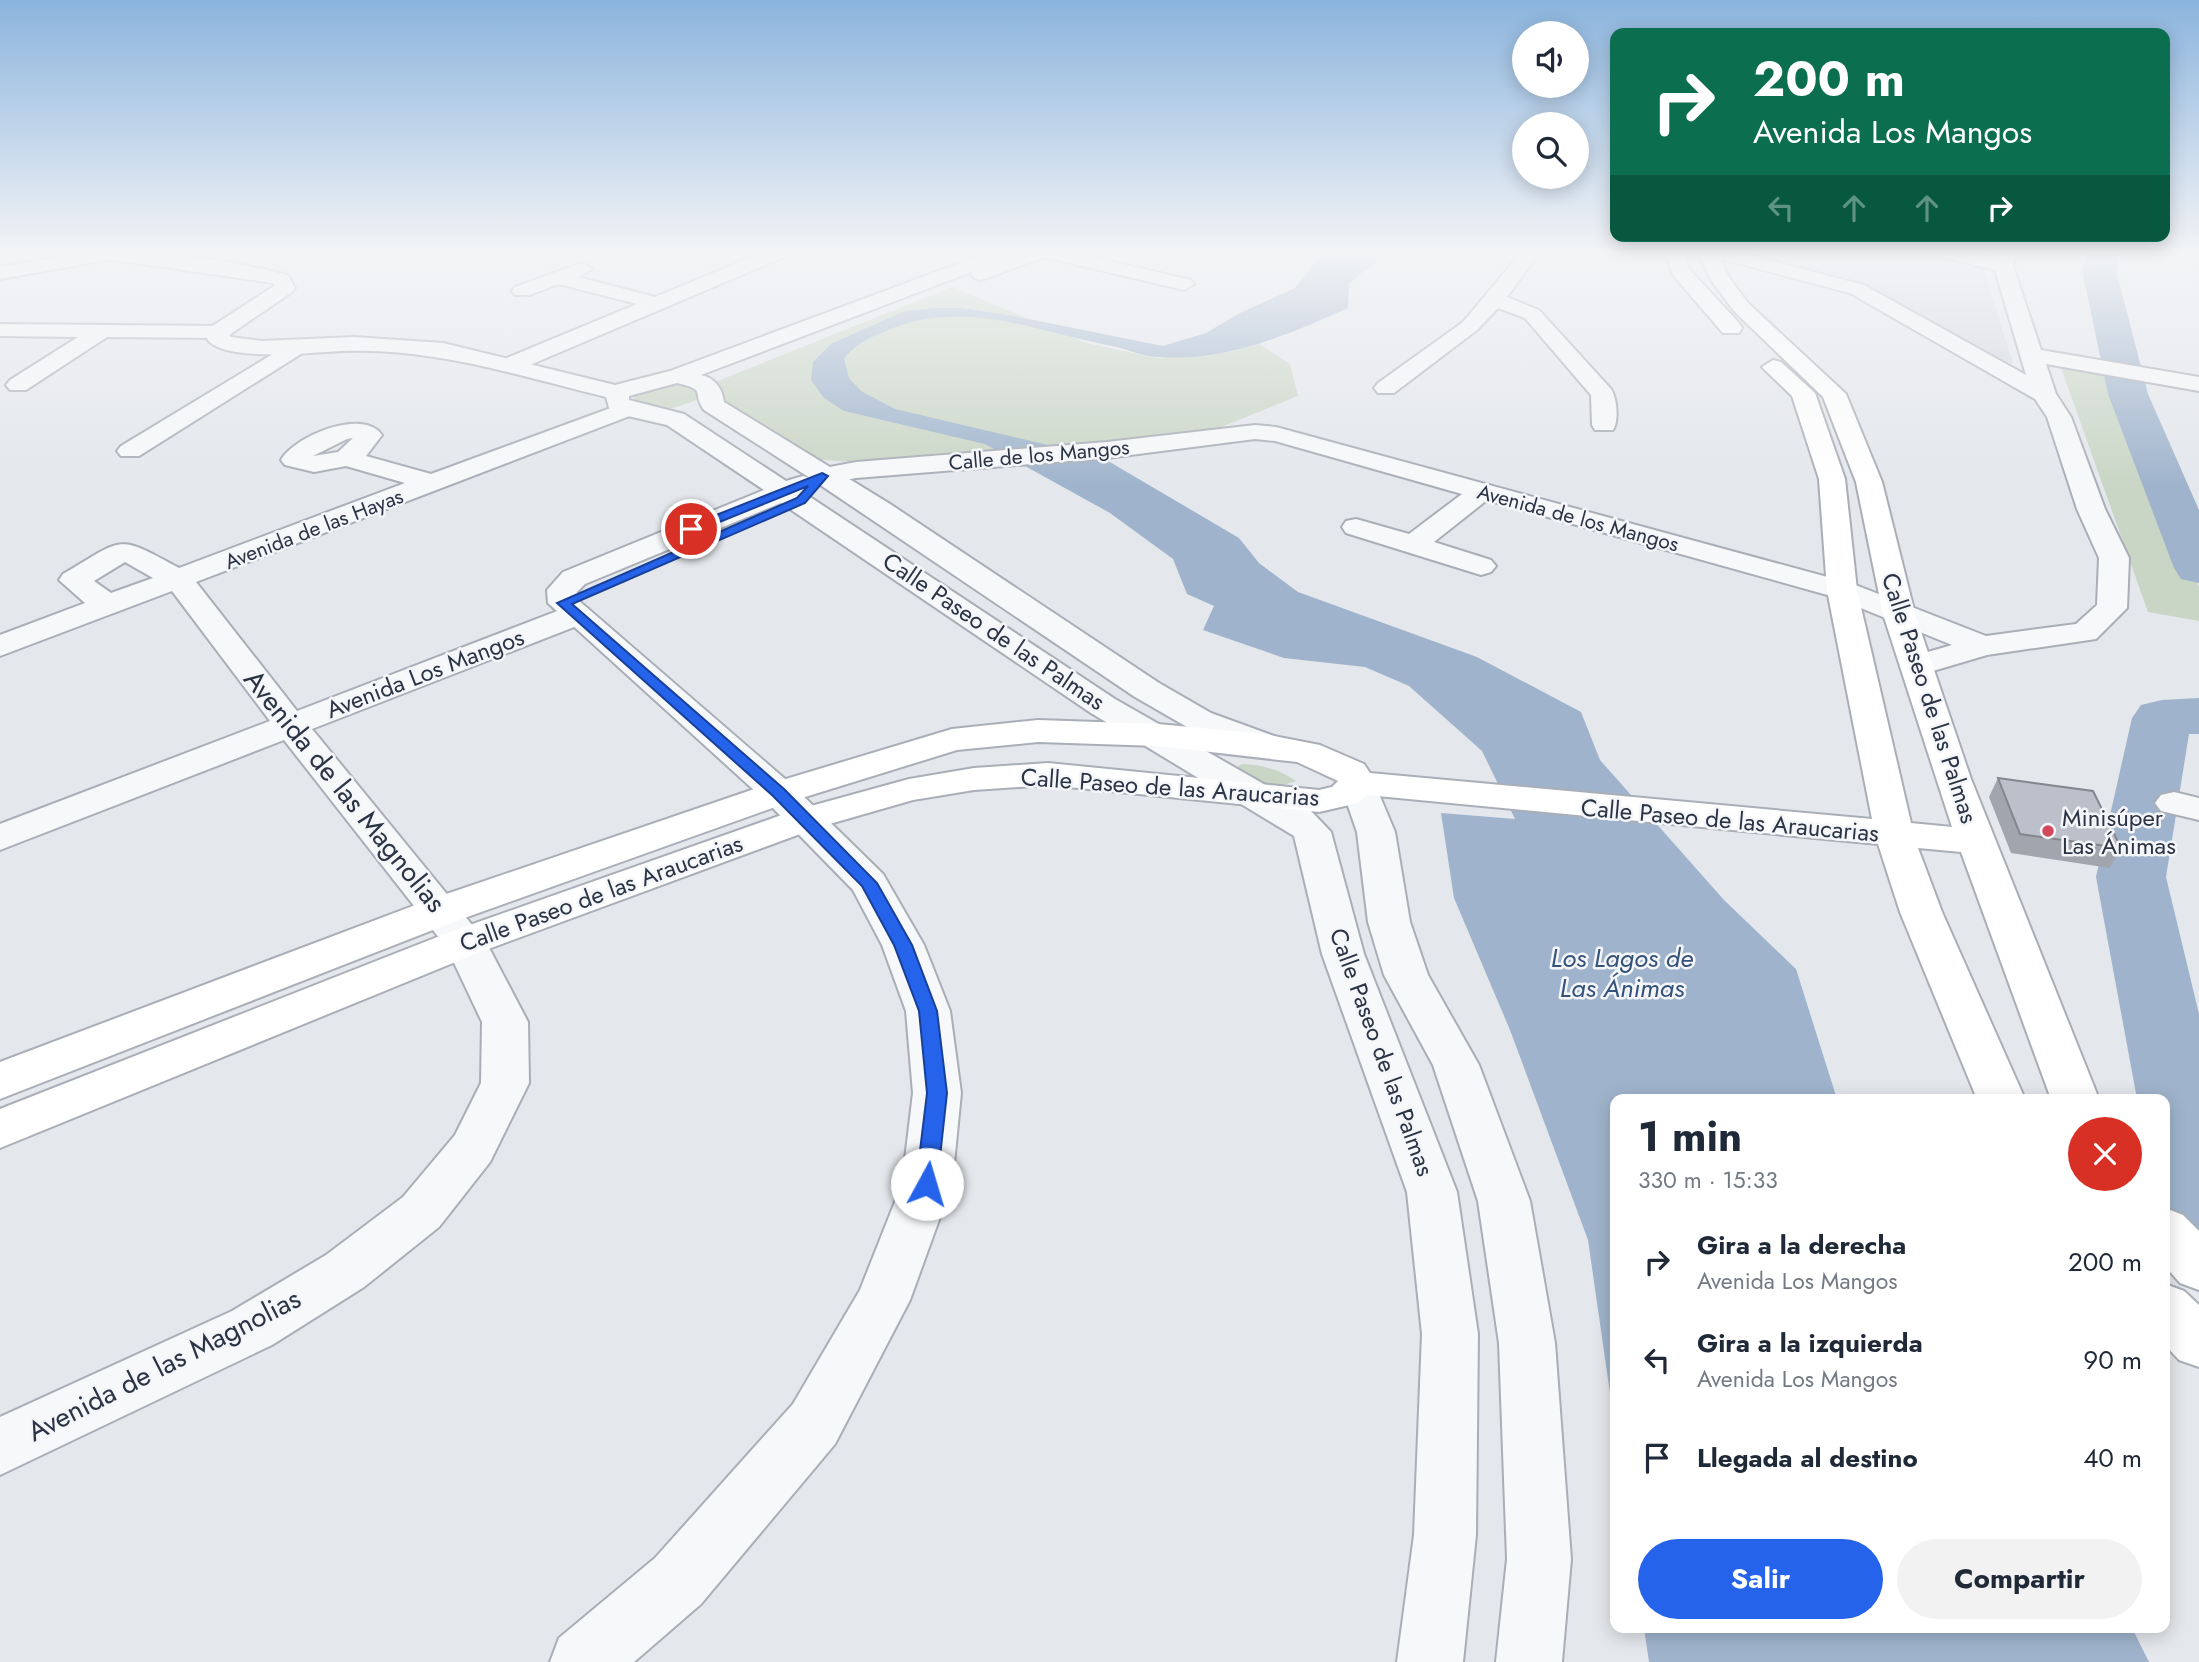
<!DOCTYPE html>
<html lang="es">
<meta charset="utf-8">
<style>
body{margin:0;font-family:Jost,sans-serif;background:#f2f2f3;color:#1f2937;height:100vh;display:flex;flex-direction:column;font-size:26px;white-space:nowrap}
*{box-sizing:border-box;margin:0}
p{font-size:23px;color:#747a83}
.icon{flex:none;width:38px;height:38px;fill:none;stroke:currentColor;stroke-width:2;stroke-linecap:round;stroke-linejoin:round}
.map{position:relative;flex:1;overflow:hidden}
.details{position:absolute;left:1610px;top:1094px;width:560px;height:539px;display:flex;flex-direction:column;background:#fff;border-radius:14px;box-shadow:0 4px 18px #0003}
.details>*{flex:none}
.guide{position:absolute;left:1610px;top:28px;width:560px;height:214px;border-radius:14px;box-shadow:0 4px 18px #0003;background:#0b6e4f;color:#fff;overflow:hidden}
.buttons{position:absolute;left:1512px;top:21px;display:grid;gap:14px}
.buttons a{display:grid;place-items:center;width:77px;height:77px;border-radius:50%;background:#fff;box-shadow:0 4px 18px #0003;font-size:35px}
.pin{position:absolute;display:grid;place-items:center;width:60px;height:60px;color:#fff;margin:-30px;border:4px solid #fff;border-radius:50%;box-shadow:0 2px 7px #0007}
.me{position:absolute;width:77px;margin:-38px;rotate:6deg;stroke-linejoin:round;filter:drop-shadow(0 0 5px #0008)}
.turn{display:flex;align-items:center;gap:24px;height:147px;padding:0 28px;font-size:32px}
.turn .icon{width:91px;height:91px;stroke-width:2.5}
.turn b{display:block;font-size:49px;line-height:60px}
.lanes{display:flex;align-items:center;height:66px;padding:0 28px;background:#0003;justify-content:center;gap:35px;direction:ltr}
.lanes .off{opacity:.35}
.round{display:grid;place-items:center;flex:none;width:74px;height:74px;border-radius:37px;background:#f2f2f3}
.summary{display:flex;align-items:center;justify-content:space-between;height:119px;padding:0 28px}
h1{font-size:42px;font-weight:700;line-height:52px}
.primary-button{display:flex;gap:14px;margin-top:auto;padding:14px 28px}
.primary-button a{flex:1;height:80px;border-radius:42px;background:#2563eb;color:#fff;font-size:28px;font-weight:700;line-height:80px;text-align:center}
.primary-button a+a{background:#f2f2f3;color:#1f2937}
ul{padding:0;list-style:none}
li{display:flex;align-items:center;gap:21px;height:98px;padding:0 28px}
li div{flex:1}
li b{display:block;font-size:26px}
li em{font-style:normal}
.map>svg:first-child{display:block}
.built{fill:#d2d6de}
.green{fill:#c9d6c5}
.water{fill:#9fb4cc}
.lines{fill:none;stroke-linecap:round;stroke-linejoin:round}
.river{fill:#9fb4cc;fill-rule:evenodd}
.minor-casing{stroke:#a9aeb7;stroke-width:4}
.tertiary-casing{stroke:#a9aeb7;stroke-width:4}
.secondary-casing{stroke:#a9aeb7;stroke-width:4}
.minor{fill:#f7f8fa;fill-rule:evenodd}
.tertiary{fill:#f7f8fa;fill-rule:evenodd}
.secondary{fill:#fff;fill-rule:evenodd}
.wall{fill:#a1a5ae}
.building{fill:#bbc0ca;stroke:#83868d;stroke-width:2}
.route{fill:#2563eb;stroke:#184099;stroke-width:2}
.poi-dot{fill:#d1495b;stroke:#f4f6f9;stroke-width:2.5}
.labels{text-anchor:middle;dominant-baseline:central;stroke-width:5;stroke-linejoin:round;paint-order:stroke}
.far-street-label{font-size:21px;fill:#2b3445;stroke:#f4f6f9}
.street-label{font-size:24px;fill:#2b3445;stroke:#f4f6f9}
.poi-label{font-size:24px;fill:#2b3445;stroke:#f4f6f9;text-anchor:start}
.water-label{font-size:26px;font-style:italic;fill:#34527a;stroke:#f4f6f9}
.near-street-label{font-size:28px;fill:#2b3445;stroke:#f4f6f9}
</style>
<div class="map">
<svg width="2199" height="1662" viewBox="0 0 2199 1662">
<rect width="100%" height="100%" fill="#e4e7ec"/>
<polygon class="built" points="1734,253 1927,253 1983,268 2013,363 1993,360 1864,288"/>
<g class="green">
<polygon points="952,287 1086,343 1157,358 1233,351 1259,344 1290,364 1298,396 1209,432 974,457 851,462 811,459 757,427 723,398 713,383"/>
<polygon points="2060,365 2113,375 2199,587 2199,621 2148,612"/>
<polygon points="675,383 690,387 700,399 664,411 636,404 633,395 644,388"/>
<path d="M1242,764C1263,765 1278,769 1296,781L1280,786L1248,785L1234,769Z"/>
</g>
<g class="water">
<path d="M1323,253H1378L1375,262L1349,284L1348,308C1288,335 1226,362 1159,357C1143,357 1128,349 1112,346C1039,332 966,299 893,328C873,336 858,342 844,358L849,378L861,391L895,409L1103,458L1239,538L1259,563L1298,592L1477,657L1581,712L1600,760L1724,900L1796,969L1837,1099H1615V1428L1588,1240L1510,1030L1454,898L1441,813L1515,819L1482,751L1409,686L1365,667L1284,658L1203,630L1214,606L1187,594L1173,559L1110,513L985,444L844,411L824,398L811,380L813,362L831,344L902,312L932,308H962L1008,315L1163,346L1206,333L1240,313L1295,288Z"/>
<polygon points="1644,1628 2132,1628 2149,1662 1649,1662"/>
</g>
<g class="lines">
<g class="river">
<polygon points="2088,253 2120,253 2116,270 2148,394 2199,510 2199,583 2181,579 2174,568 2108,394 2082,270"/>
<polygon points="2199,698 2199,734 2189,734 2166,877 2199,1014 2199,1231 2168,1220 2165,1214 2165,1099 2137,1099 2096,877 2132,718 2141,705 2162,700"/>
</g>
<defs>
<g id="minor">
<polygon points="83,253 122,253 113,259 0,279 0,267"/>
<polygon points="762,253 786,253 784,257 518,370 502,370 499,365 502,360 637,304 559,284 529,295 515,295 512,291 515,287 582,263 592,269 578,277 655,297"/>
<polygon points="1042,253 1074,253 1191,280 1194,284 1184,290 1044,257"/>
<path d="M1521,253H1539L1507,297L1539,310L1611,389C1617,398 1619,421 1613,430H1595L1592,425L1591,395L1525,318L1498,308L1477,330L1394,393H1378L1374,388L1378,383L1463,322Z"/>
<polygon points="1712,253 1741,253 1864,285 2026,375 1995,270 1941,257 1939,253 1970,253 1996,259 1998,253 2016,253 2013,266 2041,350 2199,377 2199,391 2046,364 2056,394 2071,417 2105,509 2129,558 2127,608 2096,639 1987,655 1916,676 1904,673 1900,666 1904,659 1952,645 1831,596 1487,500 1434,542 1491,560 1496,566 1491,572 1481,575 1346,533 1342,527 1346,521 1356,519 1409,534 1462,494 1275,441 1255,439 1107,458 856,478 823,484 814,482 810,476 814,470 856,462 1107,442 1255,425 1276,427 1853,584 1986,636 2076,624 2097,605 2099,558 2077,509 2047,417 2035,399 1850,293 1714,257"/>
<polygon points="0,324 219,326 230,332 219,338 107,337 26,390 10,390 6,385 10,380 78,337 0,336"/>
<polygon points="296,340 304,342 307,347 304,352 139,456 121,456 117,451 121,446"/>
<path d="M627,402L635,404L639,409L635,414L196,582L297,711L565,608L576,606L587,608L592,615L587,622L312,729L486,942L528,1022L529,1083L490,1162L439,1227L364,1287L272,1345L0,1475V1417L232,1311L326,1255L403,1197L455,1135L481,1083L482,1022L447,948L284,740L0,850V824L270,721L172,591L0,656V635L85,603L59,580L63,574C125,538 115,533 179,568L405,483L346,466L314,472L285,465L281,460C293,437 363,407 382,435L366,456L431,474ZM353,438L338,452L313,456L347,439ZM125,562L153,578L111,593L94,581Z"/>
<polygon points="2174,792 2199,798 2199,820 2161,811 2155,803 2161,795"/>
</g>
<g id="tertiary">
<path d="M99,253C160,249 228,260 288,275L295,288L292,292L229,335L231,337L262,341L354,337L443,343L615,385L670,371L987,253H1012L1010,257L1022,253H1047L1045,257L981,280L974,278L971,274L974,271L701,375C715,378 722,388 724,402L890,504L1159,683L1211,713L1277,737L1282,745L1277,753L1264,756L1187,727L1135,697L813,480L816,484L804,493L1115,699L1311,811L1331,832L1364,954L1457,1192L1478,1334L1476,1535L1463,1662H1397L1414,1535L1422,1334L1407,1192L1322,954L1294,836L1091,713L781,503L585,584L577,592L578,600L792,785L883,874L924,945L950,1011L961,1093L952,1184L910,1300L835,1444L701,1604L634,1662H550L559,1638L655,1558L793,1404L860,1290L902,1184L913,1093L906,1011L882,945L853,890L766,801L548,603L547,590L563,572L764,490L667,425L619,414L609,408L606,397C520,376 433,347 343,351C315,352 224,363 207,339L211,327L274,286L273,283L108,259ZM677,383C708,390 691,392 704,410L810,478L803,476L786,481L684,414L629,400V396Z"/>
<polygon points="1358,772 1371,775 1395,832 1410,922 1428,975 1479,1065 1530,1201 1555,1343 1571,1559 1562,1662 1496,1662 1507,1559 1499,1343 1478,1201 1433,1065 1384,975 1368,922 1357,832 1340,783 1345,775"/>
</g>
<g id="secondary">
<polygon points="1665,253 1683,253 1689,269 1739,323 1742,328 1739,333 1723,333 1673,275"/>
<polygon points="1699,253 1717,253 1730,279 1748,303 1846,394 1882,482 1915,614 1971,779 2099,1099 2051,1099 1961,852 1918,848 1942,912 2025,1099 1977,1099 1900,912 1878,844 1367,795 1358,803 1319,812 1048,785 974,790 913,800 819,827 480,952 0,1148 0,1109 450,932 793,811 909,779 974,768 1048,763 1319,790 1332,787 1338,781 1297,762 1158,746 1038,742 957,750 792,801 456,921 0,1099 0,1062 426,901 766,785 952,729 1038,720 1158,724 1264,734 1320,745 1364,764 1370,773 1872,819 1827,590 1819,479 1792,396 1762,367 1773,360 1781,362 1815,393 1845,479 1857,590 1911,823 1952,827 1883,614 1856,482 1823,397 1734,311 1711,280"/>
<polygon points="2165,1208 2183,1215 2199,1231 2199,1290 2180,1283 2165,1266"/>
<polygon points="2165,1284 2184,1291 2199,1305 2199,1367 2179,1360 2165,1345"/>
</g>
</defs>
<use href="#minor" class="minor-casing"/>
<use href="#tertiary" class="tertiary-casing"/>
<use href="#secondary" class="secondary-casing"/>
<use href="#minor" class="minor"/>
<use href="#tertiary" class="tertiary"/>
<use href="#secondary" class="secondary"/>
</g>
<polygon class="wall" points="1998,778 2121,848 2110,868 2011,853 1989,797"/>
<polygon class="building" points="1998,778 2093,791 2121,848 2020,834"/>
<linearGradient id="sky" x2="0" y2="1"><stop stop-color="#8bb4dd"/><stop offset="0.52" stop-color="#f3f4f6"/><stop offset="1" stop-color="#f3f4f6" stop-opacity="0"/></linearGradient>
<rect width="2199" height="485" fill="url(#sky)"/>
<polygon class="route" points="822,473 828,476 805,503 572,604 784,789 877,883 912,945 937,1011 947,1093 937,1184 934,1190 927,1193 919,1190 916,1184 927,1093 919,1011 894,945 862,886 773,796 557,603 797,498 808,486 695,532 686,532 686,527"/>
<circle class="poi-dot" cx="2048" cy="831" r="7"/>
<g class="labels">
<g class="far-street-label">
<text transform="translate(1039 455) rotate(-5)">Calle de los Mangos</text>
<text transform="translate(1578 518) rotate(15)">Avenida de los Mangos</text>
<text transform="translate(314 529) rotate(-21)">Avenida de las Hayas</text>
</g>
<g class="street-label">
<text transform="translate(994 631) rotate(34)">Calle Paseo de las Palmas</text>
<text transform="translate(425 673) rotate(-21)">Avenida Los Mangos</text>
<text transform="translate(1930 698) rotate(72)">Calle Paseo de las Palmas</text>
<text transform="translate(1170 787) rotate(4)">Calle Paseo de las Araucarias</text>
<text transform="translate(1730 820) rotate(5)">Calle Paseo de las Araucarias</text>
<text transform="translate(601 893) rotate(-20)">Calle Paseo de las Araucarias</text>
<text transform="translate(1382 1052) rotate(70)">Calle Paseo de las Palmas</text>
</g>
<g class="poi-label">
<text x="2062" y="817">Minisúper<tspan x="2062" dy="28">Las Ánimas</tspan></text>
</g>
<g class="water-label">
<text x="1622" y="958">Los Lagos de<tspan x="1622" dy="30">Las Ánimas</tspan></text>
</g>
<g class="near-street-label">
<text transform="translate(345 791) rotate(51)">Avenida de las Magnolias</text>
<text transform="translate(164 1365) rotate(-27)">Avenida de las Magnolias</text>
</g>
</g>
</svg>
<div class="buttons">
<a><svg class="icon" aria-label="sound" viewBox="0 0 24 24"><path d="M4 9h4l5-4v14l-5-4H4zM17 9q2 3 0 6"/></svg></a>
<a><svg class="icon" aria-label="search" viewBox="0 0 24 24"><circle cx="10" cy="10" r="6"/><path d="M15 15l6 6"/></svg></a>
</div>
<div class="pin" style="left:691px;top:529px;background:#d93025"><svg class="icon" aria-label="arrive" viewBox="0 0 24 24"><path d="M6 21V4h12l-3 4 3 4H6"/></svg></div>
<svg class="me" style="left:927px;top:1184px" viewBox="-20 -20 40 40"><circle r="19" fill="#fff"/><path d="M0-13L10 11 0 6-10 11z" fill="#2563eb"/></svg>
<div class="guide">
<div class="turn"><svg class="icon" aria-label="right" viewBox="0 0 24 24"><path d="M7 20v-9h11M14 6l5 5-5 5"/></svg><div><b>200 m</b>Avenida Los Mangos</div></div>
<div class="lanes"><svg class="icon off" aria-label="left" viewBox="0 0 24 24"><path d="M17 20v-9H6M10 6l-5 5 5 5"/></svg><svg class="icon off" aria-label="ahead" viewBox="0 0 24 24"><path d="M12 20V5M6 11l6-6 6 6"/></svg><svg class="icon off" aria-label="ahead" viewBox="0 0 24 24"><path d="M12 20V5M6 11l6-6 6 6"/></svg><svg class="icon" aria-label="right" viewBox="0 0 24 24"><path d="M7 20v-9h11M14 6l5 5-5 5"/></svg></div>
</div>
<section class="details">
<div class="summary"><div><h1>1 min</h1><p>330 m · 15:33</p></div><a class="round" style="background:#d93025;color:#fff"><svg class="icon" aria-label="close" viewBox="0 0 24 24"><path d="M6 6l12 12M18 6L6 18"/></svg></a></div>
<ul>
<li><svg class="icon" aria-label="right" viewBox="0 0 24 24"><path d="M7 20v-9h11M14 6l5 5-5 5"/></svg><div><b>Gira a la derecha</b><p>Avenida Los Mangos</p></div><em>200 m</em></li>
<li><svg class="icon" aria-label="left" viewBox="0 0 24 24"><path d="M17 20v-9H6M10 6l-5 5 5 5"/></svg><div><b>Gira a la izquierda</b><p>Avenida Los Mangos</p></div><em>90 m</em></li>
<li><svg class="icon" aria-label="arrive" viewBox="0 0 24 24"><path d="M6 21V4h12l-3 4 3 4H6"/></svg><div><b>Llegada al destino</b></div><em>40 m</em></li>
</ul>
<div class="primary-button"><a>Salir</a><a>Compartir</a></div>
</section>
</div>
